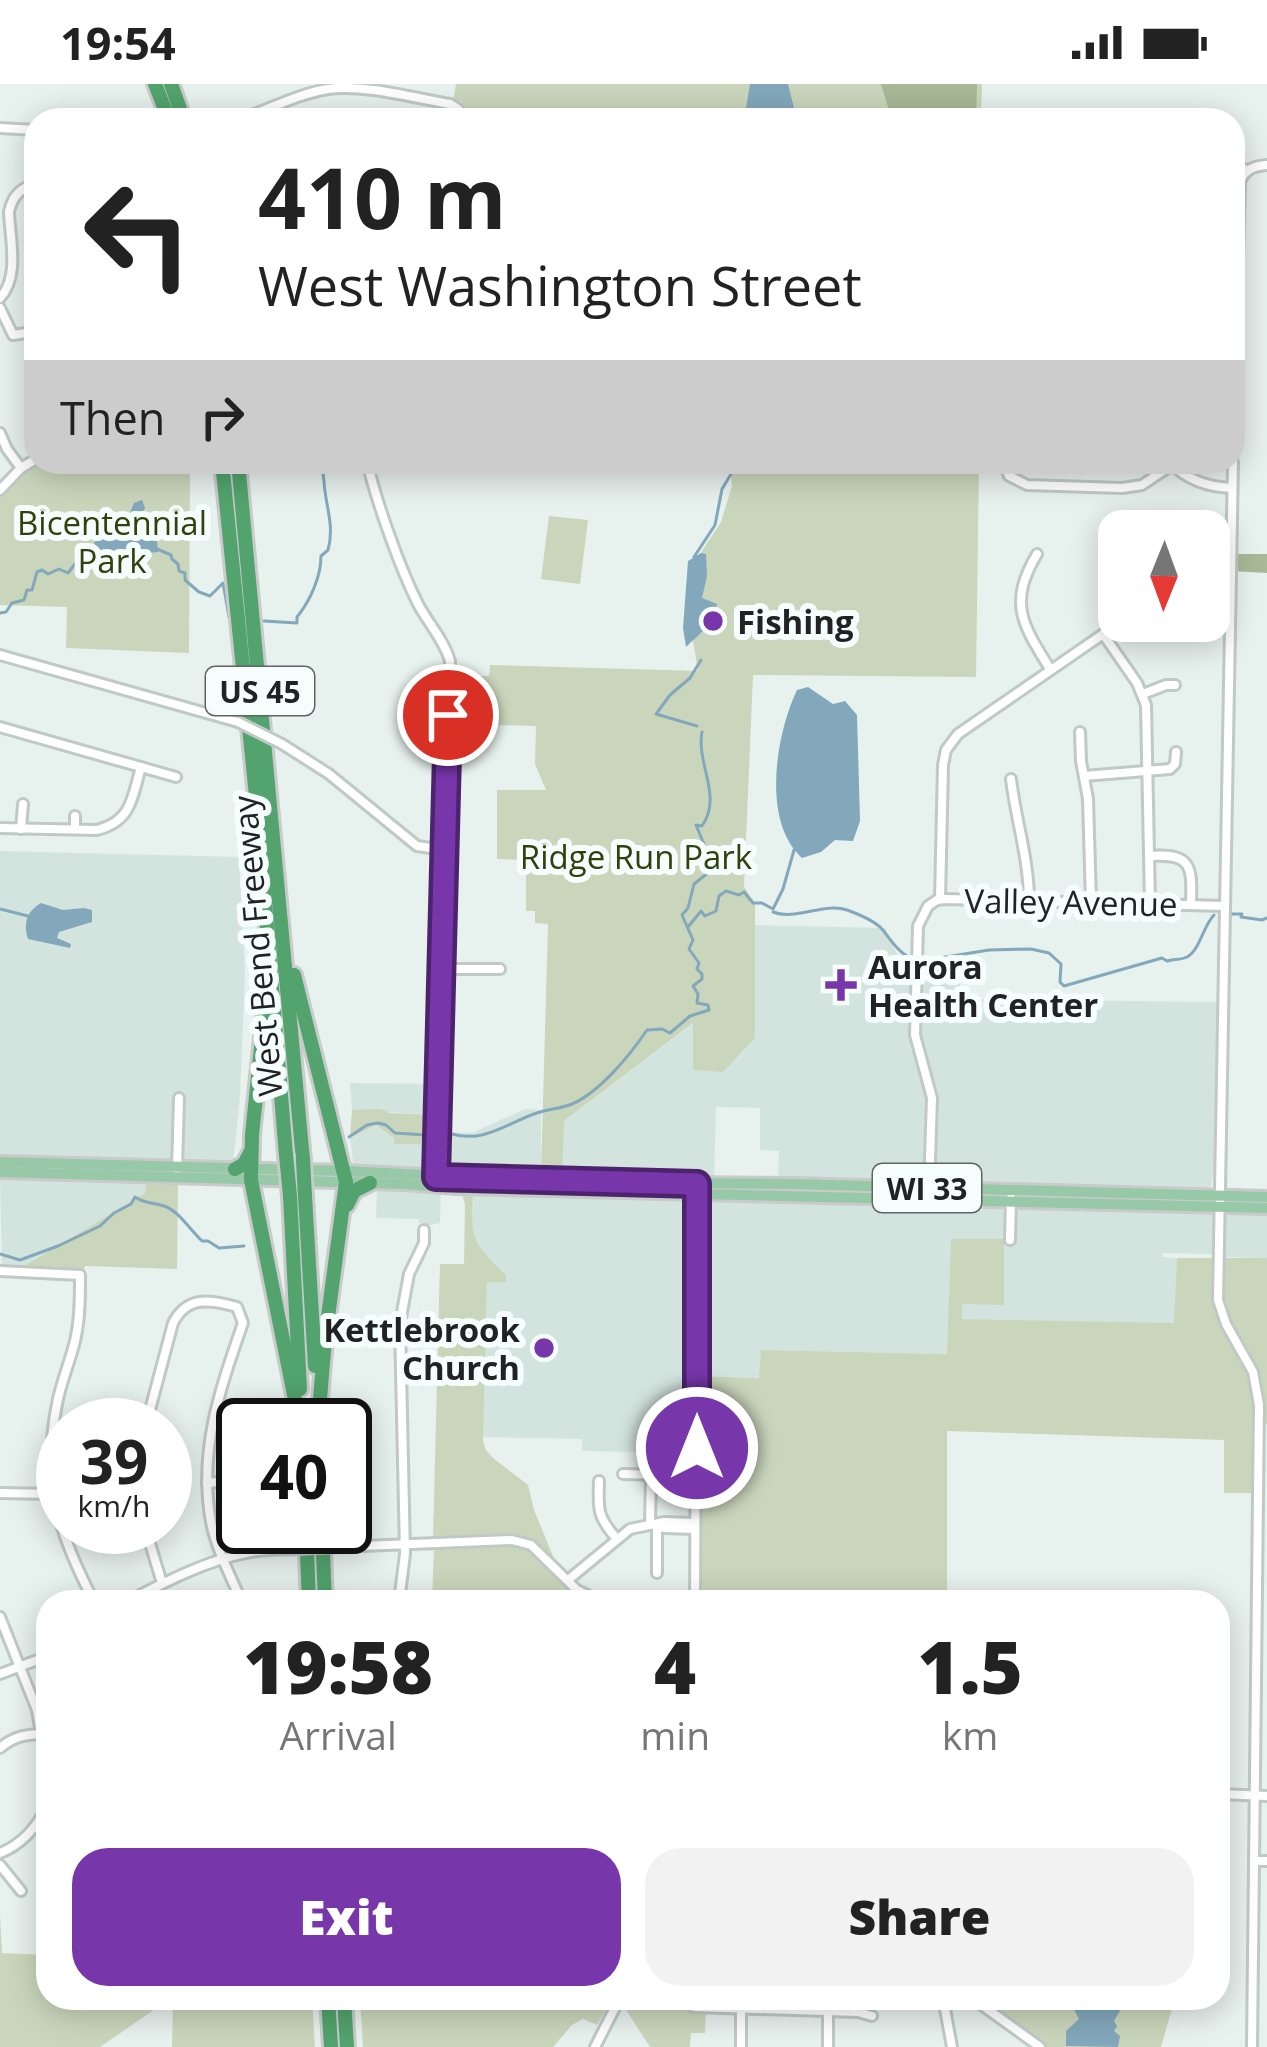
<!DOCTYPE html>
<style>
body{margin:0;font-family:"Open Sans",sans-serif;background:#f2f2f2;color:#222;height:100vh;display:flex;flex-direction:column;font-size:45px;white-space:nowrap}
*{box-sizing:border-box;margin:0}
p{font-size:39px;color:#767676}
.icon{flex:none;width:66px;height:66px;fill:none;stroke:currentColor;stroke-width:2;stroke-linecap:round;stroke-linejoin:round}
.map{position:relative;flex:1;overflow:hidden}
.sheet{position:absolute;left:36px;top:1506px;width:1194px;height:420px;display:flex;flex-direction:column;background:#fff;border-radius:36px;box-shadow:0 6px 30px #0003}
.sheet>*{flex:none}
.guide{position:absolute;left:24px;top:24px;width:1221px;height:366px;border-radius:36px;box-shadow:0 6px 30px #0003;background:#fff;color:#222;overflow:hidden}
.needle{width:78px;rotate:181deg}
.tools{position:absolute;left:1098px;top:426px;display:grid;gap:24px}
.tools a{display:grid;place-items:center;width:132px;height:132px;border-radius:24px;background:#fff;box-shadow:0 6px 30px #0003;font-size:60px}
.speed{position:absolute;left:36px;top:1314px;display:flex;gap:24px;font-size:60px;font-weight:700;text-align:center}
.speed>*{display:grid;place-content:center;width:156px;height:156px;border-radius:50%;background:#fff;box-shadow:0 6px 30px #0003;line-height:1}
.speed small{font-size:30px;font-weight:400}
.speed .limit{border:6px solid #111;border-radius:18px;background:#fff;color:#111}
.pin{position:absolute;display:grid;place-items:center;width:102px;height:102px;color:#fff;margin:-51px;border:6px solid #fff;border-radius:50%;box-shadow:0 3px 12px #0007}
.me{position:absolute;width:132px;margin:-66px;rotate:0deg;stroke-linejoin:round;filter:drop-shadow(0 0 9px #0008)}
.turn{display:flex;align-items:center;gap:42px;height:252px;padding:0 36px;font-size:54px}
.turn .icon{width:156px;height:156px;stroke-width:2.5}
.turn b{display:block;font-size:84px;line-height:102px}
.then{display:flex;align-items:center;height:114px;padding:0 36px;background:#0003;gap:24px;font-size:45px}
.eta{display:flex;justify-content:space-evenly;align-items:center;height:204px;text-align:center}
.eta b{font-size:72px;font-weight:800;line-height:84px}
.action{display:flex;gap:24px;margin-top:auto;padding:24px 36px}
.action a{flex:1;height:138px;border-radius:36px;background:#7736aa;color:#fff;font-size:48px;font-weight:800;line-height:138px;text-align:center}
.action a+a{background:#f2f2f2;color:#222}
.status{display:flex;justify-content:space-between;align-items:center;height:84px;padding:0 60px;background:#fff;direction:ltr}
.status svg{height:33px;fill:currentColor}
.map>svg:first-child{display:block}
.built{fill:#d3e4df}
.green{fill:#cad6bc}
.forest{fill:#a9b897}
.water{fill:#83a8bb}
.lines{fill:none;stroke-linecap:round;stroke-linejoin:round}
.stream{stroke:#83a8bb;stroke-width:3}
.minor-casing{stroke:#bfc9c6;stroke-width:14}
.major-casing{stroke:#c9caca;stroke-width:16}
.highway-casing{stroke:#c9caca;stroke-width:20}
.minor{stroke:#fff;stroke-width:8}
.major{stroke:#97c8a7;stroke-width:10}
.highway{stroke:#52a36d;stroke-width:14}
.minor-bridge-casing{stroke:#bfc9c6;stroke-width:14;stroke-linecap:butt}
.highway-bridge-casing{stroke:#c9caca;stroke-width:20;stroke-linecap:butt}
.minor-bridge{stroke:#fff;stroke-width:8}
.highway-bridge{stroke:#52a36d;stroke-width:14}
.route-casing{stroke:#4d236e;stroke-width:30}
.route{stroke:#7736aa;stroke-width:21}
.poi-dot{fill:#7736aa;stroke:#f5fefc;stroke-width:4.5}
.labels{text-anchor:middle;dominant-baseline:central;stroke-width:12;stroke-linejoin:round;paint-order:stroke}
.shield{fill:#f5fefc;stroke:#606563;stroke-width:3}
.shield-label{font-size:30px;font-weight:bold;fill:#202322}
.park-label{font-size:33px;fill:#2f410d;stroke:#f5fefc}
.poi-label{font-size:33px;font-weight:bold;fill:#202322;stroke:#f5fefc;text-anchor:start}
.street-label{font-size:33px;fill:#202322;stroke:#f5fefc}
</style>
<div class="status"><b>19:54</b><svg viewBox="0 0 49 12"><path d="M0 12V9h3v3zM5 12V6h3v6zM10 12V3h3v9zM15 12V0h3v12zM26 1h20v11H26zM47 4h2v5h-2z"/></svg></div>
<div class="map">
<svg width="1267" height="1963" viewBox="0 0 1267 1963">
<rect width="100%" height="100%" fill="#e7f1ee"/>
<g class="built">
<polygon points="0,767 239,773 245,890 240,1012 233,1081 0,1074"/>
<polygon points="755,841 885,844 897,870 913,877 914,883 960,884 960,915 1220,918 1217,1066 1211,1102 1206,1106 778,1100 779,1067 760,1066 760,1024 716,1023 714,1099 354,1085 350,1054 376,1041 394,1054 394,1060 443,1061 444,1048 472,1049 525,1025 541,1026 541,1089 564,1037 695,938 693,986 754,954"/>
<polygon points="350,999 436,1000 435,1031 352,1026"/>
<polygon points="0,1091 146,1096 145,1109 21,1184 2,1184"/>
<polygon points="377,1104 441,1107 440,1139 430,1141 419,1139 418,1135 376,1134"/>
<polygon points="473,1108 615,1112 687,1115 690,1118 694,1142 692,1369 582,1367 582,1355 483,1353 487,1197 471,1144"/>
<polygon points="731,1114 748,1117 834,1116 1204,1127 1212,1129 1215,1135 1215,1170 1162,1169 1162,1173 1177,1174 1175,1240 961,1235 962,1220 951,1156 948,1270 762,1266 760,1294 699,1292 700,1145 707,1118"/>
<polygon points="1267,1127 1267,1174 1223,1173 1226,1132 1234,1128"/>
</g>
<g class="green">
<polygon points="456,0 982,0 981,36 462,36 462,18 453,17"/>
<polygon points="38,378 190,378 189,569 66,564 67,523 0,521 0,411 23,388"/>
<polygon points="730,378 979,378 976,593 753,591 744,803 755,819 755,954 723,988 693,986 693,939 564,1037 562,1091 541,1090 548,840 535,839 535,827 526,827 526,776 497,775 497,706 546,706 535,680 536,642 452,640 453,592 489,592 490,581 698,587 692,551 692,482 721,438 732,402"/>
<polygon points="549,432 588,436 580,500 541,495"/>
<polygon points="381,1025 390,1029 435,1031 435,1061 394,1060 394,1054 376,1041 350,1054 352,1026"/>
<polygon points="146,1096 178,1098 177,1185 85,1182 84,1186 21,1184 145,1109"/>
<path d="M462,1110L473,1111C470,1156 474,1160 506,1191V1198H487L483,1357L486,1366L493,1374L528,1401L534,1426L557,1482L538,1462L521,1454L433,1455L440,1180H464L465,1120Z"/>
<polygon points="951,1155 1004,1155 1004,1221 962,1220 962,1235 1174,1239 1177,1174 1267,1174 1267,1340 1257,1340 1255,1409 1224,1409 1224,1356 947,1347 947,1518 699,1518 699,1292 759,1294 761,1266 947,1270"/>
<path d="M497,1459C541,1462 541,1480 572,1505V1518H432L434,1463Z"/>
<polygon points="0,1831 2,1869 48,1871 48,1914 171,1914 100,1963 0,1963"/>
<polygon points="173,1914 312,1914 315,1963 172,1963"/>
<polygon points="360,1914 613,1914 597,1941 583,1935 572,1941 553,1963 363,1963"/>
<polygon points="625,1914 671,1914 690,1925 706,1926 705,1949 691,1949 690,1963 650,1963 621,1918"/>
<polygon points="975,1914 1175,1914 1161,1963 1044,1963"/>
</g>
<g class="forest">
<polygon points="881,0 977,0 976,36 892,36"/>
<polygon points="1233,470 1267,470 1267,489 1232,487"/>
</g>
<g class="water">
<polygon points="750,0 788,0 794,24 793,36 744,36"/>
<polygon points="142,416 145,424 139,436 146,440 145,445 157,457 158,468 122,472 96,470 94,458 127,436 134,419"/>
<path d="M701,469L706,470L707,492L702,514L717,520C713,542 700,549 686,563L683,544L688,477Z"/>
<path d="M808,603L833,620L845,617L857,631L860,737L853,757L835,756L821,768L802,774C761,737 776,650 797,606Z"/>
<path d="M41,819L63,826L84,824L92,826V838L59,848L57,854L71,860L70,864L28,855C23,839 27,827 41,819Z"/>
<polygon points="1068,1914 1122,1914 1124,1920 1114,1937 1117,1942 1114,1947 1120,1952 1118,1963 1066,1962 1066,1947 1079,1935"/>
</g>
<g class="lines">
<g class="stream">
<polyline points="157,465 171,471 172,475 178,480 179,487 185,489 185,496 199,508 210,512 223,499 229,533"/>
<polyline points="694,473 715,441 722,405 734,385 733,378"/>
<polyline points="0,529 6,528 12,519 24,516 27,506 32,506 37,488 42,486 48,490 59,485 68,489 82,471 96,470"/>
<path d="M264,537L297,539V533C310,517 321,493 321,472L328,466C335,441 325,421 324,397C323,391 323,384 321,378"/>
<polyline points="697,642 656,630 670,611 690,594 701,576"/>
<polyline points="0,825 28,832"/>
<path d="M773,828C795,837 824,818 847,826C858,830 873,836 881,844C890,854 895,865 907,872"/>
<polyline points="1228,830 1242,830 1241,833 1262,836 1267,834"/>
<polyline points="688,843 701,827 705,832 716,827 719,812 726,807 739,811 744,808 753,819 762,819 773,825 783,805 794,766"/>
<path d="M927,876L989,866L1031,865L1049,869L1061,880L1060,898L1064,902L1162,874L1167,877C1173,875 1181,876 1187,873C1200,866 1203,842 1214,831"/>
<path d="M452,1050C484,1059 506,1040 534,1030C547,1025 560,1025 572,1020C600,1008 630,971 647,946L662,945L670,949L690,932L709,926L708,921L697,919L698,910L693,902L702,895V890L697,885L699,879L689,865L693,856L682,831L688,824L694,800L714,784L696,741L702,742C723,712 696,680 702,648"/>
<polyline points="349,1053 367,1041 378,1039 386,1041 395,1049 425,1051"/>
<path d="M0,1170L20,1176L58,1162L100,1142L114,1129L131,1120L135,1113C145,1120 152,1118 164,1122C179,1127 190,1146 202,1157H208L219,1164L244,1162"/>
</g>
<defs>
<g id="minor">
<path d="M238,36C268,26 297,10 328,5C364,0 414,14 450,20L458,25V36"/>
<polyline points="0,44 36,46"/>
<polyline points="1233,81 1247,86"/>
<path d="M0,214C20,193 10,155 9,128C12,113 21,103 36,100"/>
<polyline points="0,224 13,251 26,249 36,242"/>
<polyline points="0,349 7,365 21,384"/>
<path d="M1233,357L1240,98C1245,85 1254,82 1267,81"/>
<path d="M367,378C377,419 399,482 418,520C428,539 444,556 450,577L435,1097"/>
<polyline points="1003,378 1009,392 1027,401 1122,404 1142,401 1172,381"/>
<polyline points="1233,378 1218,1216 1226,1240 1253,1288 1259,1321 1252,1963"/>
<path d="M1170,379C1188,396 1207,403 1232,404"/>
<polyline points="0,406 21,384 36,375"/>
<path d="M1037,470C1008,519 1022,540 1050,585"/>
<polyline points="1116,472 1119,475"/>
<polyline points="1209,489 1230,490"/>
<polyline points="1103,550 1137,599 1146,621 1150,820"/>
<polyline points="0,571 238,638"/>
<polyline points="1143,610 1166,601 1175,601"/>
<polyline points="0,643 176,693"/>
<polyline points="1080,648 1081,677 1088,715 1091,818"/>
<polyline points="282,660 329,690 417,762 444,766"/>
<polyline points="1084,692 1170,685 1175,680 1176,668"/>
<path d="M1011,695C1016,737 1029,775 1029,817"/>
<path d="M0,744L97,746C132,737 132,714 141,683"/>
<polyline points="21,745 23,720"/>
<polyline points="75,745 75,732"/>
<path d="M1150,772C1193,769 1192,783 1191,821"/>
<polyline points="940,815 943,681 946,666 958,650 1122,537"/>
<polyline points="441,885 500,885"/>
<polyline points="177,1086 179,1014"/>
<polyline points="929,1106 932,1014 915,951 918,842 928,822 937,816 945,815 1225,822"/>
<polyline points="1010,1156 1011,1114"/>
<path d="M0,1187L80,1191C80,1213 80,1235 75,1257C70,1278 61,1298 57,1320C41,1400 59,1448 94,1518"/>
<path d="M146,1341L173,1239C187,1212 209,1215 237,1223L243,1239C220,1305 198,1367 211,1438C216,1464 230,1491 241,1516"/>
<polyline points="623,1390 666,1391"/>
<path d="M599,1397C598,1425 597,1432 616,1454"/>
<polyline points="207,1399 241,1396"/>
<polyline points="0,1409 54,1410"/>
<polyline points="650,1441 651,1391"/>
<polyline points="658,1442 664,1444 695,1445"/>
<polyline points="145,1443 162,1499"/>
<polyline points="338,1463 512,1456 531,1461 577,1506 602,1518"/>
<polyline points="657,1489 657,1441"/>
<polyline points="568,1496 630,1445 664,1438 695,1439"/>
<path d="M126,1518C163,1499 205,1477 246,1469C262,1465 279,1466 296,1465"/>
<polyline points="399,1518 405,1470 400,1239 409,1190 424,1159 424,1146"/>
<polyline points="695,1518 697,1106"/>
<polyline points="0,1533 37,1626 41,1650"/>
<polyline points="0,1590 40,1575 48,1570"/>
<path d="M0,1664C15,1651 29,1650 48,1650"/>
<polyline points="1219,1710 1267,1712"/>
<path d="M0,1769C23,1760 37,1743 48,1721"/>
<polyline points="1254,1777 1267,1777"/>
<polyline points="0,1781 21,1807"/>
<polyline points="677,1914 694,1923 858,1928 872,1932"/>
<polyline points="943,1914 952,1963"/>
<polyline points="972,1914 1040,1963"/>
<polyline points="741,1924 741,1963"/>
<polyline points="828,1927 828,1963"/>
<polyline points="595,1963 620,1914"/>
</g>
<g id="major">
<polyline points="0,1078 344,1087 565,1098 794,1100 1267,1113"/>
<polyline points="0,1088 404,1100 456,1104 1267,1124"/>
</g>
<g id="highway">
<polyline points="155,0 169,36"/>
<polyline points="171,0 184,36"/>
<polyline points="222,378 256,712 286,1071"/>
<polyline points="238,378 303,1076"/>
<polyline points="294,891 346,1098 325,1255 318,1339"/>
<polyline points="266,915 252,1051 251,1096 300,1341"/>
<polyline points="235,1085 244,1080 251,1067"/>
<polyline points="290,1112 300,1305"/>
<polyline points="305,1112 315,1282"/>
<polyline points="347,1121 354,1107 370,1099"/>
<polyline points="306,1443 309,1518"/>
<polyline points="322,1443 325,1518"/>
<polyline points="328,1914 331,1963"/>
<polyline points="344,1914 347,1963"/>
</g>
</defs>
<use href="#minor" class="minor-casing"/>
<use href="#major" class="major-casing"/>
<use href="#highway" class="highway-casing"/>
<use href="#minor" class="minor"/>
<use href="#major" class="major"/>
<use href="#highway" class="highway"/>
<defs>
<g id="minor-bridge">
<polyline points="238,638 282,660"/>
<polyline points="296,1465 338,1463"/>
</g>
<g id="highway-bridge">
<polyline points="286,1071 290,1112"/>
<polyline points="303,1076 305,1112"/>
</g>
</defs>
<use href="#minor-bridge" class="minor-bridge-casing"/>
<use href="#highway-bridge" class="highway-bridge-casing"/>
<use href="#minor-bridge" class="minor-bridge"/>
<use href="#highway-bridge" class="highway-bridge"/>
</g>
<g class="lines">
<defs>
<polyline id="route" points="448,631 436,1093 697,1100 697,1364"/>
</defs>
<use href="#route" class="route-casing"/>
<use href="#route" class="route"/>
</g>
<g class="poi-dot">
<circle cx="713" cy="537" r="12"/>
<path d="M835 883h12v12h12v12h-12v12h-12v-12h-12v-12h12z"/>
<circle cx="544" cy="1264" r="12"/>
</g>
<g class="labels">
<g class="shield">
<rect x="206" y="583" width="108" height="48" rx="9"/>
<rect x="873" y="1080" width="108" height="48" rx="9"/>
</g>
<g class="shield-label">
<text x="260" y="607">US 45</text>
<text x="927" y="1104">WI 33</text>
</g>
<g class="park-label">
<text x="112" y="438">Bicentennial<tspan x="112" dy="38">Park</tspan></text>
<text x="636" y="772">Ridge Run Park</text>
</g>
<g class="poi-label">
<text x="737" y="537">Fishing</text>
<text x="868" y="882">Aurora<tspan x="868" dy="38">Health Center</tspan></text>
<text x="520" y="1245" text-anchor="end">Kettlebrook<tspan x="520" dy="38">Church</tspan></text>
</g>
<g class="street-label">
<text transform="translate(1071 818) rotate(1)">Valley Avenue</text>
<text transform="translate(257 862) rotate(-95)">West Bend Freeway</text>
</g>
</g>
</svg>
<div class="tools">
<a><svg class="needle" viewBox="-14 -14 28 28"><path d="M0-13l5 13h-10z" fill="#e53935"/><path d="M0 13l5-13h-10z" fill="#767676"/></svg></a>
</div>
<div class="speed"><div>39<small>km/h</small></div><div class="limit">40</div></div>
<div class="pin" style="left:448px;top:631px;background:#d93025"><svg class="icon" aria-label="arrive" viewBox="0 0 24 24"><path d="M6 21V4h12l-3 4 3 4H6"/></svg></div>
<svg class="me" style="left:697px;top:1364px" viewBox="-20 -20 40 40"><circle r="17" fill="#7736aa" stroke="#fff" stroke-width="3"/><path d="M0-11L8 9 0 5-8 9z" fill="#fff"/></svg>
<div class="guide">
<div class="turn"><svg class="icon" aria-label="left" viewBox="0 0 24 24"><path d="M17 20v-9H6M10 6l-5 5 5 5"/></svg><div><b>410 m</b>West Washington Street</div></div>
<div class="then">Then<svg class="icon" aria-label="right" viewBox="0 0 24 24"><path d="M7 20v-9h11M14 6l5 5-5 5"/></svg></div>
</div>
<section class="sheet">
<div class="eta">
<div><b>19:58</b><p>Arrival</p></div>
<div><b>4</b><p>min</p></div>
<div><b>1.5</b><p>km</p></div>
</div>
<div class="action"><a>Exit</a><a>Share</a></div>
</section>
</div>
